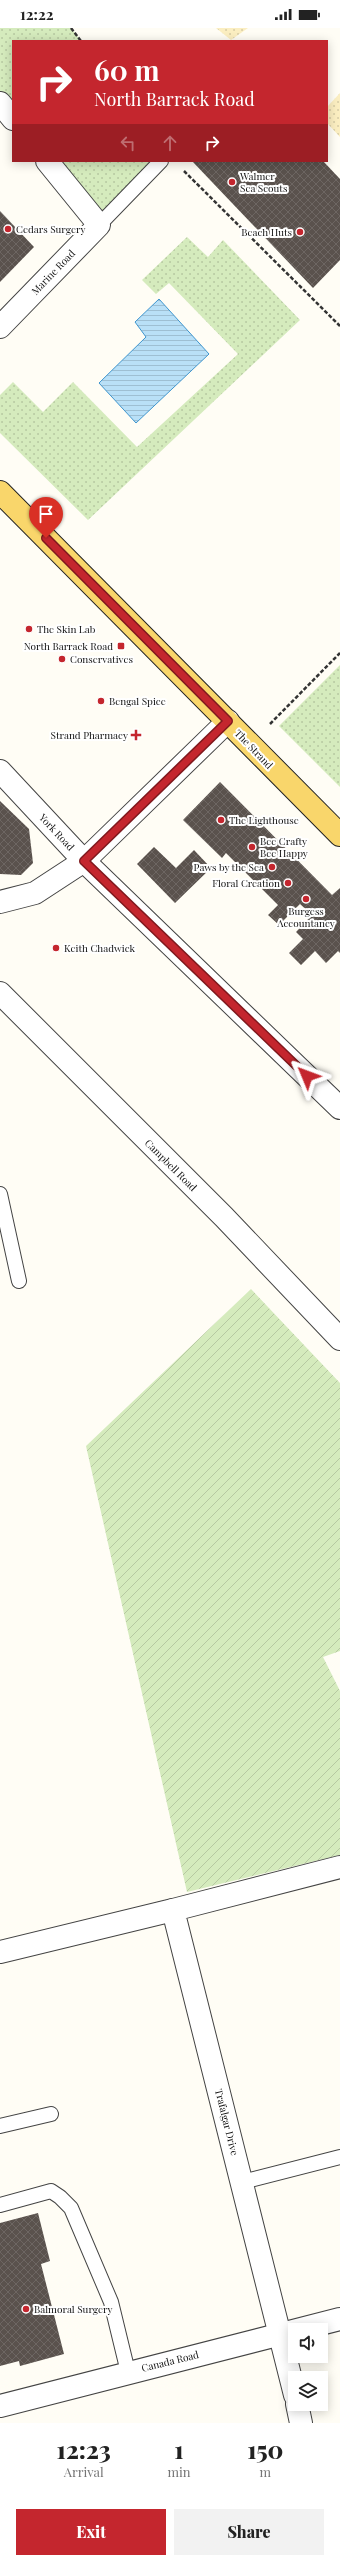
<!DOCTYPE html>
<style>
body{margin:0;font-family:"Playfair Display",serif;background:#f2f2f2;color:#222;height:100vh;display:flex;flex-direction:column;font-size:15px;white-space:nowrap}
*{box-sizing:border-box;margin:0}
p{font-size:13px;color:#767676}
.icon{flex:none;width:22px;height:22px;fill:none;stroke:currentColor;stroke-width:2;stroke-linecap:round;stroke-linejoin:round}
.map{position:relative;height:2395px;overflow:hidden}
.details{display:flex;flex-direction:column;background:#fff;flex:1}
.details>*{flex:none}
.hud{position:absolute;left:12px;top:12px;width:316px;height:122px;border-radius:0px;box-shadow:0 2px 10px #0003;background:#c4262e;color:#fff;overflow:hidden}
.tools{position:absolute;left:288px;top:2295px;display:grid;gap:8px}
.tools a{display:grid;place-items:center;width:40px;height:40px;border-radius:0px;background:#fff;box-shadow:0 2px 10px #0003;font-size:20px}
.pin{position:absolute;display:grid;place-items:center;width:34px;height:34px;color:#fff;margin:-41px -17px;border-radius:50% 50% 50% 0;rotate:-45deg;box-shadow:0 0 4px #0007}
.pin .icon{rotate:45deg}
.me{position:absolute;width:44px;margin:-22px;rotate:314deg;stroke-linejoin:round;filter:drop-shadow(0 0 3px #0008)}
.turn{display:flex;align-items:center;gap:14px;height:84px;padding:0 16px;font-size:18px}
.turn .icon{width:52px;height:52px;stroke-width:2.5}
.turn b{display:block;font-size:28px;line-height:34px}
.lanes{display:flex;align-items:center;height:38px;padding:0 16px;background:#0003;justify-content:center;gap:20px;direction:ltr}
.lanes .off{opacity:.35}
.eta{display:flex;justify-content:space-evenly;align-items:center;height:68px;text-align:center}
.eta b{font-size:24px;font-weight:800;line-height:28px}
.action{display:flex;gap:8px;margin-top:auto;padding:8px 16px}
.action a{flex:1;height:46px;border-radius:0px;background:#c4262e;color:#fff;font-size:16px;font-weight:800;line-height:46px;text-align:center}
.action a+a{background:#f2f2f2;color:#222}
.status{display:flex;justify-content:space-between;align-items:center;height:28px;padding:0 20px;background:#fff;direction:ltr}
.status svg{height:11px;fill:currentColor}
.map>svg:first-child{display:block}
.grass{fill:url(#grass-dots)}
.sand{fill:url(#sand-dots)}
.garden{fill:url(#garden-furrows)}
.water{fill:url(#water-rules);stroke:#3f96cf}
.building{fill:url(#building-cross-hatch)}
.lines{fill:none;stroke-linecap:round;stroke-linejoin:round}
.lane-casing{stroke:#444;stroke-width:16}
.street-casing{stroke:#444;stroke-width:24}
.primary-casing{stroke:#222;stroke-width:24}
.path{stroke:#333;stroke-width:2.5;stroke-dasharray:4 2;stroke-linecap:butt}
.lane{stroke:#fff;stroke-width:14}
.street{stroke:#fff;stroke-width:22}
.primary{stroke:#f9d66b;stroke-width:22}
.route-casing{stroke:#7f191e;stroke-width:10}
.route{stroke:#c4262e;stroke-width:7}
.poi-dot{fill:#c4262e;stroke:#fff;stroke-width:1.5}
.labels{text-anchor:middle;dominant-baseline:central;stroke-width:4;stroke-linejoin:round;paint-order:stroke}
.poi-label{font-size:10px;fill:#111;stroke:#fff;text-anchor:start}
.street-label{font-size:10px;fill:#111;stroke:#fff}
</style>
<div class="status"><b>12:22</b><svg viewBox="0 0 49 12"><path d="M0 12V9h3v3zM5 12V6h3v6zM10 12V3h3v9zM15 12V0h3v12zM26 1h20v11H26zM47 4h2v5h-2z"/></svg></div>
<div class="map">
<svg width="340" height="2395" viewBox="0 0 340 2395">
<defs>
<pattern id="grass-dots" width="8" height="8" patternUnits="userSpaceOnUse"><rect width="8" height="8" fill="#d5ebbd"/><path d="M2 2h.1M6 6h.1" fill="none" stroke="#b6c8a1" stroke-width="1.8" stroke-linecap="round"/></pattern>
<pattern id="sand-dots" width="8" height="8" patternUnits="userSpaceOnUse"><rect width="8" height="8" fill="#fbeec1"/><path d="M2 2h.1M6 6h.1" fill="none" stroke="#d6cba5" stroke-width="1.8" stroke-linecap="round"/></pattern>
<pattern id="garden-furrows" width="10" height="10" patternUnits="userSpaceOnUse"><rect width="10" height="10" fill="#d5ebbd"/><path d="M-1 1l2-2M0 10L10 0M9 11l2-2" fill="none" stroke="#b6c8a1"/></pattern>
<pattern id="water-rules" width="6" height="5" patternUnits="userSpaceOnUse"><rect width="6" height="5" fill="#b9e0f7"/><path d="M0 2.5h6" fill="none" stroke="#9ebfd3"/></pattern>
<pattern id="building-cross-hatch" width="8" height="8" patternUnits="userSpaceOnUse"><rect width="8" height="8" fill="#5a524d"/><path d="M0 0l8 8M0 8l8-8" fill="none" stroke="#6d6662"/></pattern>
</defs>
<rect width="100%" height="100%" fill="#fffdf5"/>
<g class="grass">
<polygon points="0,0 71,0 81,13 13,13 13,91 0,75"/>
<polygon points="47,133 161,133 99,197"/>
<polygon points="187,209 208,229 223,212 300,292 88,492 0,405 0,367 13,354 43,384 73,354 137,419 238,326 169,255 156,266 142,252"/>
<polygon points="340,637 340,759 279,698"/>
</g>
<g class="sand">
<polygon points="216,0 248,0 231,12"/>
<polygon points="340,65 340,109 327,95 327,79"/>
</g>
<polygon class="garden" points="251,1261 340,1355 340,1623 323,1629 340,1663 340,1827 187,1864 86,1418"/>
<polygon class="water" points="159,271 209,326 136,395 99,355 146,309 135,294"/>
<g class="building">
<polygon points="192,133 323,133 340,151 340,232 313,260"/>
<polygon points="0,183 34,219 0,254"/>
<polygon points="220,754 332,867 340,860 340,925 338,923 326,935 315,923 301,937 289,925 303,911 296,904 312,887 300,876 279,897 268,887 278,877 226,825 222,830 183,792"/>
<polygon points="0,773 29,801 33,835 21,847 0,846"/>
<polygon points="154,819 176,840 194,822 211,840 175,875 137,836"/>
<polygon points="38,2185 50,2233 41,2236 64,2326 20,2338 19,2333 0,2338 0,2195"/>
</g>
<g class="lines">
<defs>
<g id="lane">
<polyline points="99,197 161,133"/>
<polyline points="0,1166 19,1253"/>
<polyline points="0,2098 51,2086"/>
<polyline points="242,2154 340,2129"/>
<polyline points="0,2177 51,2163 60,2169 71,2180 111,2274 128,2344"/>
</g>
<g id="street">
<polyline points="0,75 13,91"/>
<polyline points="0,299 99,197 47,133"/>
<polyline points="0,743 84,833 340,1080"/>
<polyline points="0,874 35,865 84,833 228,693"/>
<polyline points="0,965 224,1189 340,1311"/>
<polyline points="0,1924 173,1882"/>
<polyline points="295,2367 173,1882 340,1839"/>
<polyline points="297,2376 301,2395"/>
<polyline points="0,2378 340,2291"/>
</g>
<polyline id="primary" points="0,464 340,807"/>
</defs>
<use href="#lane" class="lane-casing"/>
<use href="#street" class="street-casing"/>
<use href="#primary" class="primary-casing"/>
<g class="path">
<polyline points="71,0 81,13"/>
<polyline points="184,143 340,298"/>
<polyline points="270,696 340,625"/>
</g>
<use href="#lane" class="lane"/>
<use href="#street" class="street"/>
<use href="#primary" class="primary"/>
</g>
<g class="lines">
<defs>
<polyline id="route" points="46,510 228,693 84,833 307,1048"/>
</defs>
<use href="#route" class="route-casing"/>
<use href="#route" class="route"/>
</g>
<g class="poi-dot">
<circle cx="232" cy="154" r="4"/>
<circle cx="8" cy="201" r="4"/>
<circle cx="300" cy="204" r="4"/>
<circle cx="29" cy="601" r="4"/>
<rect x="117" y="614" width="8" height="8" rx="2"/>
<circle cx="62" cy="631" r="4"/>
<circle cx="101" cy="673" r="4"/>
<path d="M134 701h4v4h4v4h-4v4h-4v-4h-4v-4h4z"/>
<circle cx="221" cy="792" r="4"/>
<circle cx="252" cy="819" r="4"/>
<circle cx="272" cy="839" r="4"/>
<circle cx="288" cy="855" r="4"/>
<circle cx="306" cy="871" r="4"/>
<circle cx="56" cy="920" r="4"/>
<circle cx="26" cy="2281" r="4"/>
</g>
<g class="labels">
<g class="poi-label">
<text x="240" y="148">Walmer<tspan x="240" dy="12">Sea Scouts</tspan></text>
<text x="16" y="201">Cedars Surgery</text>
<text x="292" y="204" text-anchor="end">Beach Huts</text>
<text x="37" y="601">The Skin Lab</text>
<text x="113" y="618" text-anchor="end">North Barrack Road</text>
<text x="70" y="631">Conservatives</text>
<text x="109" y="673">Bengal Spice</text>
<text x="128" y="707" text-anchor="end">Strand Pharmacy</text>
<text x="229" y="792">The Lighthouse</text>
<text x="260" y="813">Bee Crafty<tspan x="260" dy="12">Bee Happy</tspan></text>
<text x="264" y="839" text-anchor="end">Paws by the Sea</text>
<text x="280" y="855" text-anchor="end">Floral Creation</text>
<text x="306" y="883" text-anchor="middle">Burgess<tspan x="306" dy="12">Accountancy</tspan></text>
<text x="64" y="920">Keith Chadwick</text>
<text x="34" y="2281">Balmoral Surgery</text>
</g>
<g class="street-label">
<text transform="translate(53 244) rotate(-46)">Marine Road</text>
<text transform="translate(254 721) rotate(46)">The Strand</text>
<text transform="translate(57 804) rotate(47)">York Road</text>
<text transform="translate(171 1137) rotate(45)">Campbell Road</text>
<text transform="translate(227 2094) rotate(76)">Trafalgar Drive</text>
<text transform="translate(170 2333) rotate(-14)">Canada Road</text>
</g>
</g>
</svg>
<div class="tools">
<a><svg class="icon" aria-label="sound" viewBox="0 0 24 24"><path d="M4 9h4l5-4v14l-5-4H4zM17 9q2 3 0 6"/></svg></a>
<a><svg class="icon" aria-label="layers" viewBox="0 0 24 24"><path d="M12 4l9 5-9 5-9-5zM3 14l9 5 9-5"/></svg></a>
</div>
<div class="pin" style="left:46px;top:510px;background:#d93025"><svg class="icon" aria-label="arrive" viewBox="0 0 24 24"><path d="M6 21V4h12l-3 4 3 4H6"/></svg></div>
<svg class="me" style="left:307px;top:1048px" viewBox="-20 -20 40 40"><path d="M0-17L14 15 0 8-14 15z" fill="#c4262e" stroke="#fff" stroke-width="4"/></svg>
<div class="hud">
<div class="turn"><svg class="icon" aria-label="right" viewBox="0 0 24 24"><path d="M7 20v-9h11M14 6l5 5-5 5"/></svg><div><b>60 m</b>North Barrack Road</div></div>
<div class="lanes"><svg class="icon off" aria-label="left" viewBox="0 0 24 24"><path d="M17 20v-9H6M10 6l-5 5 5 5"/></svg><svg class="icon off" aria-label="ahead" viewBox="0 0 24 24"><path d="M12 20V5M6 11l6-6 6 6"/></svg><svg class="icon" aria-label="right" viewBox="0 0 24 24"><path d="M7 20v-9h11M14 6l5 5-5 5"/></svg></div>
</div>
</div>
<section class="details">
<div class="eta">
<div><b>12:23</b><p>Arrival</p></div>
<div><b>1</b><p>min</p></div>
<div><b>150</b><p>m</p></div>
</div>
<div class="action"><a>Exit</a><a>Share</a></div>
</section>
